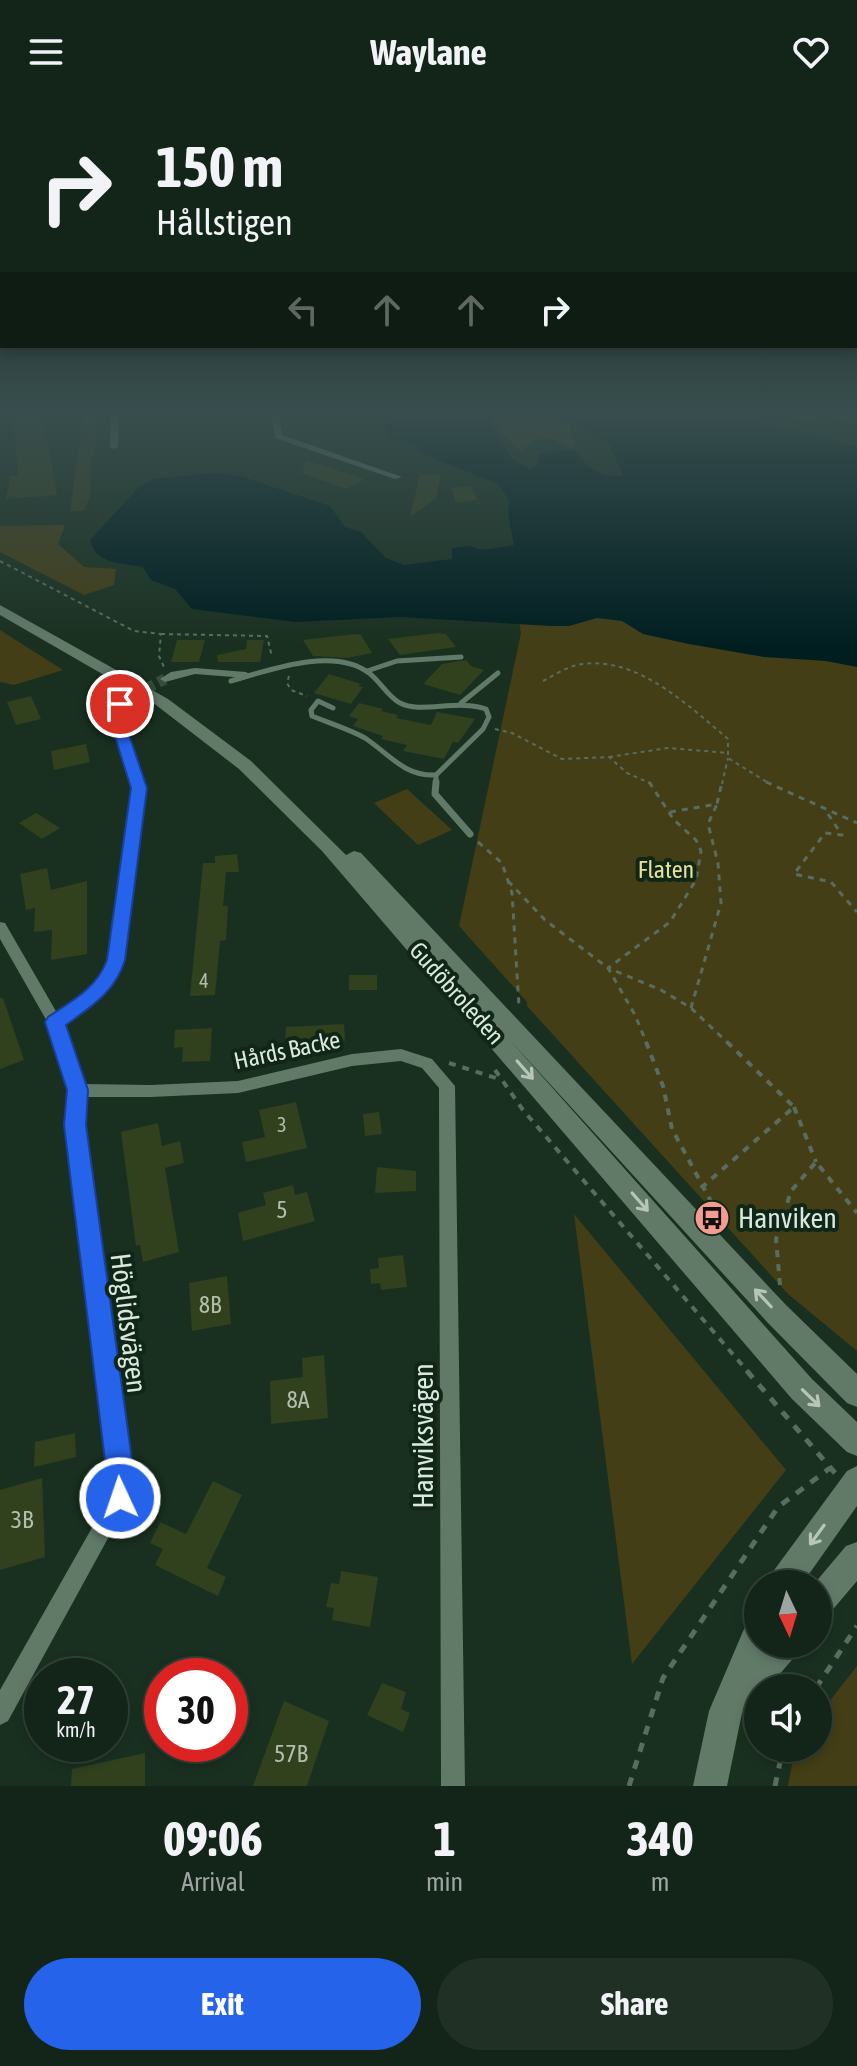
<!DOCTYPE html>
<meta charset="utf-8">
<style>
body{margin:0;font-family:"Asap Condensed",sans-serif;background:#203025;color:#f1f3f6;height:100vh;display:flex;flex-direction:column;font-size:30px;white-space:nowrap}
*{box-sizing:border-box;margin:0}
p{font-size:26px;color:#9da4a2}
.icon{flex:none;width:44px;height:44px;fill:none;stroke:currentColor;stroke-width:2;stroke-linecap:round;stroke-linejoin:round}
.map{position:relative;height:1682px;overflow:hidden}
.details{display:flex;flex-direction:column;background:#132418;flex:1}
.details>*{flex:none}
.top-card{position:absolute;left:0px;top:0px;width:858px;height:244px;box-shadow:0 4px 12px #0003,0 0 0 2px #324137;background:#132418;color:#f1f3f6;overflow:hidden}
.needle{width:52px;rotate:176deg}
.fabs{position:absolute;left:744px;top:1466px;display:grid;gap:16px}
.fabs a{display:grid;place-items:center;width:88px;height:88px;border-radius:50%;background:#132418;box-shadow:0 4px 12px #0003,0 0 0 2px #324137;font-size:40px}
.speed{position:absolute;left:24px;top:1554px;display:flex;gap:16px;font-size:40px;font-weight:700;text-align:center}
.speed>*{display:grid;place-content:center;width:104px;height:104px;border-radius:50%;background:#132418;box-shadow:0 4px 12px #0003,0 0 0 2px #324137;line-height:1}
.speed small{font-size:20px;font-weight:400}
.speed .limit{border:12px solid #d22;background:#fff;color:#111}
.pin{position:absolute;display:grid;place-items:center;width:68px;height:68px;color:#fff;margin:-34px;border:4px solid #fff;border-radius:50%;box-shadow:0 2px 8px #0007}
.me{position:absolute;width:88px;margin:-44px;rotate:357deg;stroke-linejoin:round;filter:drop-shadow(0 0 6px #0008)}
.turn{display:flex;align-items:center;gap:28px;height:168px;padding:0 24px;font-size:36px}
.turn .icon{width:104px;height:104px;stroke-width:2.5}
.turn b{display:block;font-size:56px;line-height:68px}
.lanes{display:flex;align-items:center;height:76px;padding:0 24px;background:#0003;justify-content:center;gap:40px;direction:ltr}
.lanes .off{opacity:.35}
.eta{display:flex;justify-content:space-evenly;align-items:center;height:136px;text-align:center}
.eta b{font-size:48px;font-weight:700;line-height:56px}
.cta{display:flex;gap:16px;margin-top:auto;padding:16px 24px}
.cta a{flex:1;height:92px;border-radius:48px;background:#2563eb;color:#fff;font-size:32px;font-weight:700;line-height:92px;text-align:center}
.cta a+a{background:#203025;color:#f1f3f6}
header{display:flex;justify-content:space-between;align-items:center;height:104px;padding:0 24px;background:#132418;font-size:36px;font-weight:700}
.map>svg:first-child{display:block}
.green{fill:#433e16}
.water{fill:#001e20}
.building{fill:#31401d}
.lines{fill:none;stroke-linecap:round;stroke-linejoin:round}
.street-tunnel{stroke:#364c3c;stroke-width:11;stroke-dasharray:11 5;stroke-linecap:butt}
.path-far3{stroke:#596d5f;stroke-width:2;stroke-dasharray:4 4;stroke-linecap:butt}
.path-far2{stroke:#596d5f;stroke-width:3;stroke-dasharray:6 6;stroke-linecap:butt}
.path-far1{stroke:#596d5f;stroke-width:4;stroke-dasharray:7 7;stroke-linecap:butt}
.path{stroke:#596d5f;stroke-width:5;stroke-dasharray:9 9;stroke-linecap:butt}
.lane-far1{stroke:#617a68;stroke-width:5}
.lane{stroke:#617a68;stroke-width:7}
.street{fill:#617a68;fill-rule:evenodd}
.secondary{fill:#617a68;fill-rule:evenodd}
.oneway{stroke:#b6c7ba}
.route{fill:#2563eb;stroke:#184099;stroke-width:2}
.labels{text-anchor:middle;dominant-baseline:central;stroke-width:8;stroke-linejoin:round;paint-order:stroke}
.number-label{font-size:20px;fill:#b0bead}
.park-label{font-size:24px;fill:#e7e09a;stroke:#102617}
.street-label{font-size:24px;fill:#dae8dd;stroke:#102617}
.near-number-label{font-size:24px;fill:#b0bead}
.near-poi-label{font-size:28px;fill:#dae8dd;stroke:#102617;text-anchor:start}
.near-street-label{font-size:28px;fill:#dae8dd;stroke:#102617}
</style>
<header><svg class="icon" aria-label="menu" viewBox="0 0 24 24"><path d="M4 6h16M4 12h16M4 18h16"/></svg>Waylane<svg class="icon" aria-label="heart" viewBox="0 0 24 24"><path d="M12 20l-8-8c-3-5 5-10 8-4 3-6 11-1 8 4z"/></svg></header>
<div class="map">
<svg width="857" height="1682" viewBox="0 0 857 1682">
<rect width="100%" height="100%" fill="#193020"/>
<g class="green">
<polygon points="502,308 543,308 569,320 575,343 566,343 552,334 533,336 521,348 492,317"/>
<polygon points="764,308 857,308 857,320 821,311 809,317"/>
<polygon points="65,421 58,440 84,463 116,465 114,481 84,491 0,448 0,422"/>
<polygon points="857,454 857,1247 788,1190 527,902 527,898 459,822 521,529 512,476"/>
<polygon points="0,526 63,566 14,581 0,578"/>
<polygon points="407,685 452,726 418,741 374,699"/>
<polygon points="574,1110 786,1366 632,1560"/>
<polygon points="857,1562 857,1682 788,1682 795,1644 818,1644 818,1612"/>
</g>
<path class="water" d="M548,308H669L695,314L757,318L857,343V563L826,557L764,553L689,540L643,530L622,517L597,514L569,522H551L400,513L296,518L192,505L175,485L151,476L143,463C122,459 96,461 90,436L140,382L154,375L213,369L240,372L330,402L345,423L361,428L386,454L404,461L452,455V444L469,442L482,446L514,441L508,411L509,396L498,380L420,349L417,341L392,335L384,321L423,315L486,316C503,332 505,359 531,365L538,360L539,350L574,345C585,361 602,377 623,371L608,338L587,328V324Z"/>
<g class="building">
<polygon points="42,308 57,391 6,395 10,372 18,372 13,310"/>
<polygon points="84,308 99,308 94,352 91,353 90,392 84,407 70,407"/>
<polygon points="306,356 364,375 346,385 302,369"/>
<polygon points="420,370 441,371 436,394 410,413"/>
<polygon points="471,382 477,396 456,399 451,384"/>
<polygon points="438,529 446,530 456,543 400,551 388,535"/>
<polygon points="355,530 361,531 372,549 347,554 313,552 303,536"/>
<polygon points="177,536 205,536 199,558 171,558"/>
<polygon points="247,536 264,536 260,558 218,558 217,551 246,545"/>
<polygon points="466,556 471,562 484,566 460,591 423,580 442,560"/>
<polygon points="329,570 361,580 358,582 363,583 351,600 314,589"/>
<polygon points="31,592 41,615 16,621 7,598"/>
<polygon points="359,599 383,605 381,607 398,611 396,614 431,621 437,608 475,615 458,639 453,638 444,655 403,647 407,641 381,635 383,632 353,622 358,615 349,612"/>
<polygon points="86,640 90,658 54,666 51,647"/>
<polygon points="36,709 60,724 42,735 19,719"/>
<polygon points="237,750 239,768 226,768 223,802 228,802 226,836 220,837 215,891 190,892 203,759 215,759 215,752"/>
<polygon points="47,764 51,786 87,777 87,850 51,856 52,826 34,828 35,804 26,806 20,770"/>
<rect x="349" y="871" width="28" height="15"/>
<polygon points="0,894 3,894 24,956 0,965"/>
<polygon points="344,920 345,937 285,938 286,923"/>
<polygon points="212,924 210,957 182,958 183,943 174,944 175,926"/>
<polygon points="296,998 307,1044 246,1058 242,1038 265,1033 259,1006"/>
<polygon points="379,1008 382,1030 365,1032 363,1010"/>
<polygon points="158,1019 162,1042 180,1037 184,1059 165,1064 179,1148 143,1158 140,1141 136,1142 121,1028"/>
<polygon points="377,1063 416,1067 416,1087 375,1089"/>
<polygon points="293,1081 295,1091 307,1088 315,1117 243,1137 238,1109 266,1101 263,1089"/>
<polygon points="403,1151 407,1183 381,1186 380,1179 371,1180 370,1165 379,1164 378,1154"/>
<polygon points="227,1172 231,1220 192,1227 189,1179"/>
<polygon points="324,1251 328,1314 271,1320 270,1277 303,1273 302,1254"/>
<polygon points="75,1329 76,1353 34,1363 35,1338"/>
<polygon points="42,1374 45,1453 0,1466 0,1386"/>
<polygon points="213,1377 242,1391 207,1464 226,1473 218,1492 155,1461 163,1445 150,1439 160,1418 186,1430"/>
<polygon points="341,1467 378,1473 370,1523 332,1516 334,1504 326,1503 331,1479 339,1480"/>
<polygon points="382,1579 406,1588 401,1605 410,1609 403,1628 367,1611"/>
<polygon points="284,1597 329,1617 307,1682 253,1682"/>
<polygon points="145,1649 145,1682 71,1682 72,1665"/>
</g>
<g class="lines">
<polyline class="street-tunnel" points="130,593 165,575"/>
<g class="path-far3">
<polyline points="0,457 134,527 161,530 159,552 164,563"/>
<polyline points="161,530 267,532 272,553"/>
<polyline points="289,572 287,579 291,586 307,592"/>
<path d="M543,577C554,571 565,564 577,561C634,549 688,601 728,635V654L770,680"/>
<polyline points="495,625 512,629 562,655 609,653 627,669 652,680"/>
<polyline points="609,653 668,644 728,649"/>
<polyline points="722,680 728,654"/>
</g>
<g class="path-far2">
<polyline points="649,678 674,716 696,736 701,747 696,776 670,818 608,864 661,886 691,904 729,940"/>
<polyline points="766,678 857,719"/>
<polyline points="670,708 717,700 722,678"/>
<polyline points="828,710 842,731 825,729 794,770 831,778 857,808"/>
<polyline points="478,738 502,759 512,789 519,902"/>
<polyline points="508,777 545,816 608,864 635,911 647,940"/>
<polyline points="691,904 721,799 718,759 708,720 717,700"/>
</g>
<g class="path-far1">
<polyline points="646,938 663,982 672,1025 720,1114"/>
<polyline points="449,959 499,975"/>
<polyline points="495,966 523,1006 749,1269"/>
<polyline points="794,1003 816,1058"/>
<polyline points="701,1084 794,1003 727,938"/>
<polyline points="780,1181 776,1135 791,1087 816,1058 857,1109"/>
</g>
<g class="path">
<polyline points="747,1267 835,1369"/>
<polyline points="816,1584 857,1522"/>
<polyline points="629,1682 663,1574 778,1403 830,1364"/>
<polyline points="775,1682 783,1644"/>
</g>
<g class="lane-far1">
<polyline points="367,567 397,557 461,553"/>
<path d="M231,577C269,566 334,542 369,569C380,577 388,593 400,599C420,610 458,595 486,605L489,613L483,625L436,671C405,673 389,650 365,634C349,625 329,619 312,612L311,606L318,597L333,604"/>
<polyline points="461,599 498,569"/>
<polyline points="436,680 436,671"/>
</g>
<polyline class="lane" points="436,678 435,690 470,730"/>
<g class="street">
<polygon points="111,308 119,308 118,343 114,345 110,343"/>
<polygon points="271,308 279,308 282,331 402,373 395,375 275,334"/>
<polygon points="195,564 246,568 251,571 246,574 195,570 165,578 160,575 171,568"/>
<path d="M130,590L136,593L125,602L121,610L145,684L123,856C111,886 89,902 63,920L83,980L151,981L238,977L352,950L401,945L432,955L455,982L465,1682H441L439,984L422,964L401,957L352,962L238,989L151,993H85L83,1021L129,1356L130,1394L8,1617L0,1621V1586L110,1392L109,1356L67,1021L69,986L48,919L0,835V818L5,819L57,909C79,894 99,881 109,856L133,684L109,610L116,598Z"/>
</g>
<g class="secondary">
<polygon points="0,501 168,595 251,657 346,751 354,747 361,749 786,1201 857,1270 857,1303 847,1299 768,1219 508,934 812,1275 857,1318 857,1352 847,1348 792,1295 322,747 239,665 156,601 0,511"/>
<polygon points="857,1362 857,1402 802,1480 768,1480 772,1469 847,1367"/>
<polygon points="857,1438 857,1477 829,1510 818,1515 818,1480 814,1480 846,1442"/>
<polygon points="758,1513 758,1540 801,1540 796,1551 768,1584 758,1584 758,1596 742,1609 727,1682 693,1682 709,1607 747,1518"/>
</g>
</g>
<defs><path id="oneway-shaft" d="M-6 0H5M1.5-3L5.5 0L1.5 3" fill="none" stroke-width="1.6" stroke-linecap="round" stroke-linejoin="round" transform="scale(2)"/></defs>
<g class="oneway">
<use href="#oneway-shaft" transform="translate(525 966) rotate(49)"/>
<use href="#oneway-shaft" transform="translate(640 1098) rotate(49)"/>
<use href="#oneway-shaft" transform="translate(763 1194) rotate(-133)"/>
<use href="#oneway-shaft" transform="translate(811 1294) rotate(44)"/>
<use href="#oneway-shaft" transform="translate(817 1431) rotate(126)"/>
</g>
<linearGradient id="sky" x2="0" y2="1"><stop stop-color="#0e1a12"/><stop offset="0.57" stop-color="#384e4e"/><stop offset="1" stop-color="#384e4e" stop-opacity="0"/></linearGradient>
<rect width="857" height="543" fill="url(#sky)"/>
<path class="route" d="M120,595L127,600L122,610L147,684L125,856C115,888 92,902 66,921L88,986L86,1021L132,1356L134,1394L130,1404L120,1408L111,1404L107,1394L105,1356L64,1021L67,986L45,918L48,913C72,897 97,884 107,856L131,684L108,610L115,597Z"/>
<defs>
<symbol id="bus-disc" viewBox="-11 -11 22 22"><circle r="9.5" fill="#f59c90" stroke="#102617"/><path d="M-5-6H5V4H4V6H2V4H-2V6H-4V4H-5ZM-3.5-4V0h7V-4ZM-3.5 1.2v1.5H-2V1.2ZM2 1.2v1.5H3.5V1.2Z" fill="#111"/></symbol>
</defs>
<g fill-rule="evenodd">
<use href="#bus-disc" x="692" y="1094" width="40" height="40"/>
</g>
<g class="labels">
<g class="number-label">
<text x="204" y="876">4</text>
<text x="282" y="1020">3</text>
</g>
<g class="park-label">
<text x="666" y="765">Flaten</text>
</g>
<g class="street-label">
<text transform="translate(457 889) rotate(48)">Gudöbroleden</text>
<text transform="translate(287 946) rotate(-12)">Hårds Backe</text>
</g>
<g class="near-number-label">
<text x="282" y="1105">5</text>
<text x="210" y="1200">8B</text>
<text x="298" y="1295">8A</text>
<text x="22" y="1415">3B</text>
<text x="291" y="1649">57B</text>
</g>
<g class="near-poi-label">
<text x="738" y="1114">Hanviken</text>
</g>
<g class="near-street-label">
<text transform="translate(129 1219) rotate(83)">Höglidsvägen</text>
<text transform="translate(423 1332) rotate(-90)">Hanviksvägen</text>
</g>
</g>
</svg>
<div class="fabs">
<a><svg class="needle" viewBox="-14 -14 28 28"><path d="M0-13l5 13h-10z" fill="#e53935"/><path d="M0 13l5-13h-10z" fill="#9da4a2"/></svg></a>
<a><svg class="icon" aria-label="sound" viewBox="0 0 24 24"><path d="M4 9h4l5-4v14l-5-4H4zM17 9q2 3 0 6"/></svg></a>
</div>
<div class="speed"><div>27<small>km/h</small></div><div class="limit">30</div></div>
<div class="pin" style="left:120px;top:600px;background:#d93025"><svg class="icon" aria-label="arrive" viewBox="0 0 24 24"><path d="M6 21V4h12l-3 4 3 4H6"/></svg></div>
<svg class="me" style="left:120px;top:1394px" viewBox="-20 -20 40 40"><circle r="17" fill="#2563eb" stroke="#fff" stroke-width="3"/><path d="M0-11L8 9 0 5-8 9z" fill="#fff"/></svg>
<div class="top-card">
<div class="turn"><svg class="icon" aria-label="right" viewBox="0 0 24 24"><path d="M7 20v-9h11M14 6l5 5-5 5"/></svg><div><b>150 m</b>Hållstigen</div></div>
<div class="lanes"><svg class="icon off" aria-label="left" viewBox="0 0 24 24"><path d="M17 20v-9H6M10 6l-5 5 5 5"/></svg><svg class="icon off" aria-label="ahead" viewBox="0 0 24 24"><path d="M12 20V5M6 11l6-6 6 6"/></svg><svg class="icon off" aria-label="ahead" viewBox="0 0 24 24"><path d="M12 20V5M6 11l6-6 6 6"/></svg><svg class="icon" aria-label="right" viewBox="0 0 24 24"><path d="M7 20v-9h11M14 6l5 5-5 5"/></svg></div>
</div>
</div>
<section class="details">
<div class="eta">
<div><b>09:06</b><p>Arrival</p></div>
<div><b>1</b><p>min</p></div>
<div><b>340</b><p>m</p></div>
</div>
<div class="cta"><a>Exit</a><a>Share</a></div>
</section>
